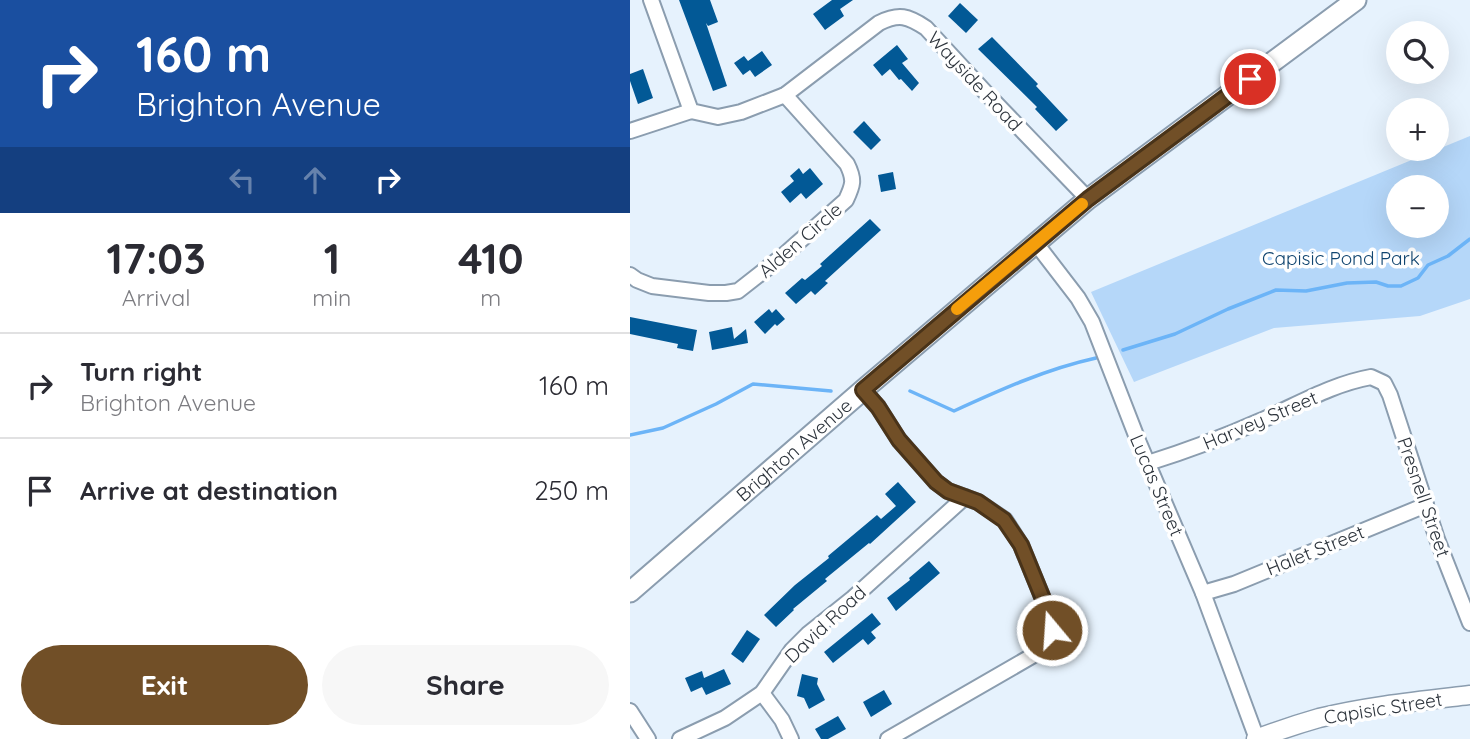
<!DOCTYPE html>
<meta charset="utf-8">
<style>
body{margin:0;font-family:Quicksand,sans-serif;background:#f7f7f7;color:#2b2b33;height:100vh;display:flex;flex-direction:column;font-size:26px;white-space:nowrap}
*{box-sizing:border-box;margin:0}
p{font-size:23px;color:#7c7c81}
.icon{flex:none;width:38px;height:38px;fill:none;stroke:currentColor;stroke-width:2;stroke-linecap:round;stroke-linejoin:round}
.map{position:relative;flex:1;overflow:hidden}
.details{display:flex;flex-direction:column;background:#fff;width:630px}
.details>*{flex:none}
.hud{background:#1a4fa0;color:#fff;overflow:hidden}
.fabs{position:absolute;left:756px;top:21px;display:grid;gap:14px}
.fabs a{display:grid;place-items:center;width:63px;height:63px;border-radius:50%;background:#fff;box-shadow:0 7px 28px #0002;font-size:35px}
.pin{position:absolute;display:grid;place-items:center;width:60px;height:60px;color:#fff;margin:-30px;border:4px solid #fff;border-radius:50%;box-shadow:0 2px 7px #0007}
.me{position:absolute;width:77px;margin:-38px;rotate:342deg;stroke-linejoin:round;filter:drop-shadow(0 0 5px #0008)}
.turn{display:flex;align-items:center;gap:24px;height:147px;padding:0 21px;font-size:32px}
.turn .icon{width:91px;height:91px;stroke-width:2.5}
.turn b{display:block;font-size:49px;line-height:60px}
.lanes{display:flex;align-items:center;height:66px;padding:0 21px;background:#0003;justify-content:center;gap:35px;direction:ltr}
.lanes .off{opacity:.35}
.eta{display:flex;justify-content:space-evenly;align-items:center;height:119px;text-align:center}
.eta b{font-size:42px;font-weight:800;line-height:49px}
.cta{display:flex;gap:14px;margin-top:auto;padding:14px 21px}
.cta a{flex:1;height:80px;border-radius:42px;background:#714f27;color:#fff;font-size:28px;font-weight:800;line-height:80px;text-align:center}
.cta a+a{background:#f7f7f7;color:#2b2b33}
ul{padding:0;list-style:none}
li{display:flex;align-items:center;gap:21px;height:105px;padding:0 21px;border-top:2px solid #e1e1e2}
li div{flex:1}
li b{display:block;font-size:26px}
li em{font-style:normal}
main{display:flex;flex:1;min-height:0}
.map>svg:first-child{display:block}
.green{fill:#b5d7f9;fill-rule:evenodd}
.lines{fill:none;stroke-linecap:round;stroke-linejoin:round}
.stream{stroke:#6cb4f7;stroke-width:3.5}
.building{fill:#025996}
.minor-casing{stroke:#8b9daf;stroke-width:18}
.tertiary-casing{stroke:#8b9daf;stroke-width:21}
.secondary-casing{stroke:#8b9daf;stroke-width:23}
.minor{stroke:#fff;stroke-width:14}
.tertiary{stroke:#fff;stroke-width:18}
.secondary{stroke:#fff;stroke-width:19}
.route-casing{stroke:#493319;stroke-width:18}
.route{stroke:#714f27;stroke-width:12}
.slow{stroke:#f59e0b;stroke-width:12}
.labels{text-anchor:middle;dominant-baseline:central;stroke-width:7;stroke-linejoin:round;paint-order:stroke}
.street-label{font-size:19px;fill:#2d343c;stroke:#fff}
.park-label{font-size:19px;fill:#104570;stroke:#fff}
</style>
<main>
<section class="details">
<div class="hud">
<div class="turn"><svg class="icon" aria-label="right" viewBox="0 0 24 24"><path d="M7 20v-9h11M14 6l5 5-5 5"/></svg><div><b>160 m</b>Brighton Avenue</div></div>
<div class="lanes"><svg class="icon off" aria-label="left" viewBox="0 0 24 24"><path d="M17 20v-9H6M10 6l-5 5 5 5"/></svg><svg class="icon off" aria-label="ahead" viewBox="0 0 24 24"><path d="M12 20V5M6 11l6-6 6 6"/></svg><svg class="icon" aria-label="right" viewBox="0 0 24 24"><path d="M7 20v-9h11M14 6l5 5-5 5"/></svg></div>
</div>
<div class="eta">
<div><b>17:03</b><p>Arrival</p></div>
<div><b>1</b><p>min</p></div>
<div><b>410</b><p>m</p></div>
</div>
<ul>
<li><svg class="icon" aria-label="right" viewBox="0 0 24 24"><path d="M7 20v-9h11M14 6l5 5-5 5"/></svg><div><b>Turn right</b><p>Brighton Avenue</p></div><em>160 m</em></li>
<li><svg class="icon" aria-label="arrive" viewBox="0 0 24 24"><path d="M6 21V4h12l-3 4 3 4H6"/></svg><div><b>Arrive at destination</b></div><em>250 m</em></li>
</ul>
<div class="cta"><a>Exit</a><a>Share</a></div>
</section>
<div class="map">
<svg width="840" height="739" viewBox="0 0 840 739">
<rect width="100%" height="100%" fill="#e6f2fd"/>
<path class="green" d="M840,136V299L790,316L644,328L504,382L461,292ZM768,187H807V226H768Z"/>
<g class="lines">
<g class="stream">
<polyline points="493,350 545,334 598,309 646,290 676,291 717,283 746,282 758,286 771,286 788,278 798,265 818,256 840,239"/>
<path d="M280,391L324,411C370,390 416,369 466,358"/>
<polyline points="0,435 33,428 86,404 123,384 201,391"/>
</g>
</g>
<g class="building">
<polygon points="49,0 80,0 88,22 78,26 76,23 97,86 83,91"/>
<polygon points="202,0 223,0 210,9 214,16 195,30 183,14"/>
<polygon points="330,3 348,20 336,33 318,16"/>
<polygon points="362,37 408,84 406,86 438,120 426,131 405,109 407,107 348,49"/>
<polygon points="267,45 278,59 272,63 289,83 282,91 271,79 269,80 260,69 252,76 243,65"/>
<polygon points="132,51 142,65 125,77 120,70 113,75 104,63 114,56 118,61"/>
<polygon points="13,69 23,98 8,104 0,81 0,74"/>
<polygon points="234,121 251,140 241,150 223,132"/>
<polygon points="169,168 173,174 180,168 193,184 176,199 171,193 160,203 151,192 164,181 160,176"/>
<polygon points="263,172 266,189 251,192 248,175"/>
<polygon points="240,219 251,230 195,281 198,283 185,295 181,291 166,304 155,293 172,278 175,280 192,266 190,264"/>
<polygon points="139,309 142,313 146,309 155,319 147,326 145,324 135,334 124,322"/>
<polygon points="0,317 67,330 63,351 47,348 48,344 0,334"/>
<polygon points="102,327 104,339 116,329 118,343 82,350 79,332"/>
<polygon points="268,482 286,502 240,544 239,543 195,579 197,581 163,609 164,610 146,627 134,615 165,585 199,558 198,556 247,515 251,519 266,506 255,494"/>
<polygon points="299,561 310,573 266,611 257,598 280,580 279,578"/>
<polygon points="242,613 251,624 241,632 246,638 238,645 233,639 203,663 194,652"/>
<polygon points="117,630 130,639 113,663 101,654"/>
<polygon points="94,669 101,684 76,695 72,687 61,692 55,678 72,671 74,678"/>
<polygon points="172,674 188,678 187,684 195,700 179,709 174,698 167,696"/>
<polygon points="254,690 262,704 241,717 233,702"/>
<polygon points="208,716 216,729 198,739 191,739 185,729"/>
</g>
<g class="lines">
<defs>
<g id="minor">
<path d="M21,0L61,111L88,117L111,112L155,95L249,23C269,13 278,16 296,28L356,93L458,199"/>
<polyline points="0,131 61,111"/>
<polyline points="405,242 448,298 462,322 509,443 573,593 627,739"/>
<path d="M0,275L7,280L22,286L79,293H96L108,291L154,255L216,200C223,185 225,180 217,164L155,95"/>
<polyline points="233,390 248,407 269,440 306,482 318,491 348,502 375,520 391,545 420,616 422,630 418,643 409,652 258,739"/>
<path d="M518,463C556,451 594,437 630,421C667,405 702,384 741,377L754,383L760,395L807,539L840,623"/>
<polyline points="573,593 604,584 796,505"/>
<polyline points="132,693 152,720 161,739"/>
<polyline points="0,711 18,739"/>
<polyline points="50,739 95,718 132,693 162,650 178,634 223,598 335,497"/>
</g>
<path id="tertiary" d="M626,739C647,731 668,724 689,718C738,706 789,701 840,695"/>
<g id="secondary">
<path id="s1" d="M0,592L233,390L458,199L726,0"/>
</g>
</defs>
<use href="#minor" class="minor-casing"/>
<use href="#tertiary" class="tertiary-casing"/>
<use href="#secondary" class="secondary-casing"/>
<use href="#minor" class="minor"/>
<use href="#tertiary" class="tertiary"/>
<use href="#secondary" class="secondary"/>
</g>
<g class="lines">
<defs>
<polyline id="route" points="422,630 420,616 391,545 374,520 348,502 318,491 306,482 269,440 248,407 233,390 458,199 620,79"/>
</defs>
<use href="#route" class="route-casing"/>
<use href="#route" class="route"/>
<polyline class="slow" points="327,309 452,204"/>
</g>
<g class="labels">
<g class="street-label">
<text transform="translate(345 81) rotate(47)">Wayside Road</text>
<text transform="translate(170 240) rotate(-41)">Alden Circle</text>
<text transform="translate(630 420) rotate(-23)">Harvey Street</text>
<text stroke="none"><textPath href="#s1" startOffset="217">Brighton Avenue</textPath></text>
<text transform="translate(527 485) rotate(67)">Lucas Street</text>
<text transform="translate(794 497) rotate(71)">Presnell Street</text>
<text transform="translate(685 550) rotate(-22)">Halet Street</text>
<text transform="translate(195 624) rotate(-43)">David Road</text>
<text transform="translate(753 708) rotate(-9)">Capisic Street</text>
</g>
<g class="park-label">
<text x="711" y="258">Capisic Pond Park</text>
</g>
</g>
</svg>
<div class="fabs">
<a><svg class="icon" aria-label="search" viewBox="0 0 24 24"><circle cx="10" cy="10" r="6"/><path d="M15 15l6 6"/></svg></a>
<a>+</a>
<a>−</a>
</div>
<div class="pin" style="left:620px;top:79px;background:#d93025"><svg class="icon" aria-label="arrive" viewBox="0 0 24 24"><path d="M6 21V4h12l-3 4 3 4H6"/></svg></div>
<svg class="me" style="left:422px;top:630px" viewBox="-20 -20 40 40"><circle r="17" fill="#714f27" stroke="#fff" stroke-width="3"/><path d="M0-11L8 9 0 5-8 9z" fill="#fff"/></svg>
</div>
</main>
